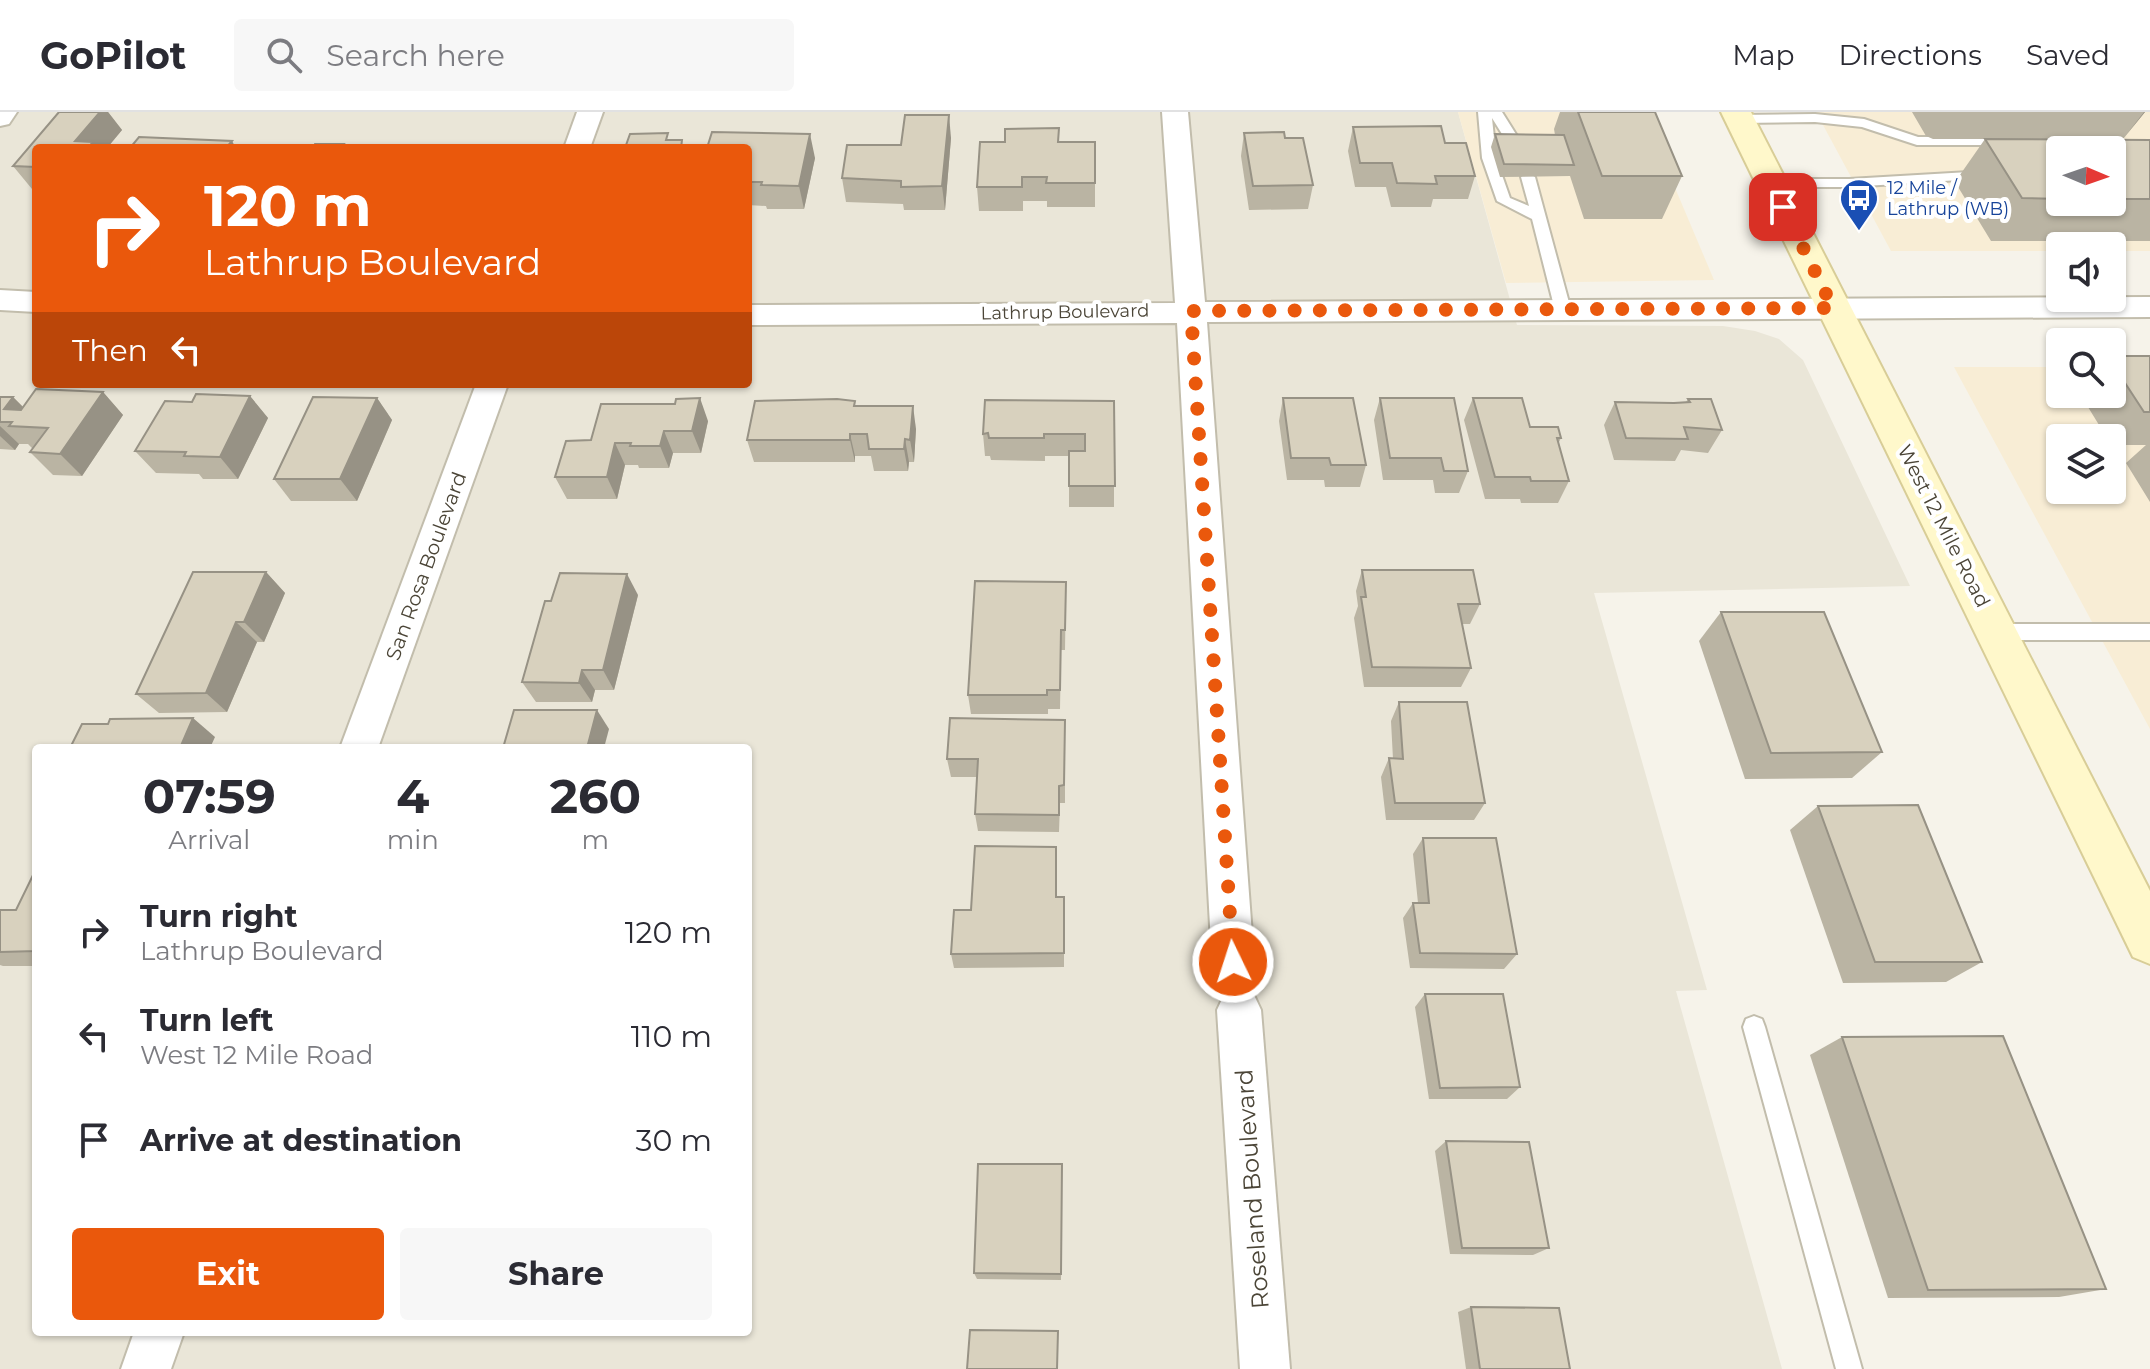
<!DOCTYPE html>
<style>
body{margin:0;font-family:Montserrat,sans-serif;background:#f7f7f7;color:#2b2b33;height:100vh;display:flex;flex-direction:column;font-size:30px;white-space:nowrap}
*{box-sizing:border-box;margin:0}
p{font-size:26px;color:#7c7c81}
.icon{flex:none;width:44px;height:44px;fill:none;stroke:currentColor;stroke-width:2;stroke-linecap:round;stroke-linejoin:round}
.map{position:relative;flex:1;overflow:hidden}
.details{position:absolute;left:32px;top:632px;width:720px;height:592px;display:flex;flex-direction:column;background:#fff;border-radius:8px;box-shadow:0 2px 6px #0004}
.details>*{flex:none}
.guide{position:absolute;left:32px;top:32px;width:720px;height:244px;border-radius:8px;box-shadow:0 2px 6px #0004;background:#ea580c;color:#fff;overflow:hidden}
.needle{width:52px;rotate:92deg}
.fabs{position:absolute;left:2046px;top:24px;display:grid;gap:16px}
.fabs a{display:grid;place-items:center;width:80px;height:80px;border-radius:8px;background:#fff;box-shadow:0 2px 6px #0004;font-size:40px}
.pin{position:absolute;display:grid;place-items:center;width:68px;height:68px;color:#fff;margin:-34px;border-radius:16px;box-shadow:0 4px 12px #0006}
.me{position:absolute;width:88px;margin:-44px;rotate:356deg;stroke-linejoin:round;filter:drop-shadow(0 0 6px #0008)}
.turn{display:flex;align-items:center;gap:28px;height:168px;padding:0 40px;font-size:36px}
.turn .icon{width:104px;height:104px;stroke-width:2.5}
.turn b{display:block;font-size:56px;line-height:68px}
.then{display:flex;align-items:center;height:76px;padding:0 40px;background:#0003;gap:16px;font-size:30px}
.eta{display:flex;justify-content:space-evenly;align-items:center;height:136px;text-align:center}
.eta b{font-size:48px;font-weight:700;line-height:56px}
.button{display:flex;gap:16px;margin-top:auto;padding:16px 40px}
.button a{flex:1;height:92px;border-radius:8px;background:#ea580c;color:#fff;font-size:32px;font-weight:700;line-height:92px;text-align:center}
.button a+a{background:#f7f7f7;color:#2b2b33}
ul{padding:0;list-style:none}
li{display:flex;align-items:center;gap:24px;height:104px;padding:0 40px}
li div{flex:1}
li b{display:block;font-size:30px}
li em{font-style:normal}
header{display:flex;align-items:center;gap:48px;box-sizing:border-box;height:112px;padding:0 40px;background:#fff;border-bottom:2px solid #e1e1e2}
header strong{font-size:38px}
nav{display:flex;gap:44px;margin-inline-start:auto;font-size:28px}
.search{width:560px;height:72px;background:#f7f7f7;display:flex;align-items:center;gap:20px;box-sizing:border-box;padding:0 28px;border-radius:8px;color:#7c7c81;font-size:30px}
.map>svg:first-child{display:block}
.residential{fill:#eae6d8;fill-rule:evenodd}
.commercial{fill:#f8edd5;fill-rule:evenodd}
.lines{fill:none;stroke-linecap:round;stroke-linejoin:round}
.service-casing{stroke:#c2bdac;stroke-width:4}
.minor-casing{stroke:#c2bdac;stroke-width:4}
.secondary-casing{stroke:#d8cd97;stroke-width:4}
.service{fill:#fff;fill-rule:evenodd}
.minor{fill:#fff;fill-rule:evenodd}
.secondary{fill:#fff8cb;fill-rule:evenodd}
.wall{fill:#bab4a3;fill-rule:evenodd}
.shaded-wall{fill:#979285}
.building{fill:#d8d1be;stroke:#979285;stroke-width:2}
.route{stroke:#ea580c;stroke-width:14;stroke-dasharray:0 25.2}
.labels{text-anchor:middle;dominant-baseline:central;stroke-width:8;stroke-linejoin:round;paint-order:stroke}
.far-transit-label{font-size:18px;fill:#164399;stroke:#fff;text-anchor:start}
.far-street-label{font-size:18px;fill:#4b4537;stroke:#fff}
.street-label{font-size:20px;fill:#4b4537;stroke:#fff}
.near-street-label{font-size:24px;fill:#4b4537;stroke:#fff}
</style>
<header>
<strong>GoPilot</strong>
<div class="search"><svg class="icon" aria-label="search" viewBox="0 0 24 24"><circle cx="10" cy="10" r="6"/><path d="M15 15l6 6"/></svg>Search here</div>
<nav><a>Map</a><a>Directions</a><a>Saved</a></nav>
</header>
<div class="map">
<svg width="2150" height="1257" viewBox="0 0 2150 1257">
<rect width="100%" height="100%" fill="#f6f3ea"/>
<path class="residential" d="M0,0H1458L1517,213L1723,214L1755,219L1779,227L1803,248L1910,474L1594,481L1707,878L1676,879L1782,1257H0ZM36,36H748V272H36ZM36,636H748V1220H36Z"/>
<g class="commercial">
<polygon points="1458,0 1643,0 1714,168 1506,171"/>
<path d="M1816,0H2150V139H2112V134H2060V139H1891ZM2060,38H2112V90H2060Z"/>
<path d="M1954,255H2060V282H2112L2150,255V617ZM2060,326H2112V378H2060Z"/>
</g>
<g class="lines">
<defs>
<g id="service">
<polygon points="1478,0 1502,0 1524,35 1522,38 1512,38 1492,6 1496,46 1510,86 1529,94 1521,65 1528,61 1535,65 1571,198 1569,202 1563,203 1555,198 1532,107 1497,89 1482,46"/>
<polygon points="1815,2 1864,7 1918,25 2008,25 2015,29 2008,33 1917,33 1862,15 1815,10 1739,11 1732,7 1739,3"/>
<polygon points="1986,59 1993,63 1991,66 1849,75 1770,75 1763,71 1770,67 1849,67"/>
<polygon points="1998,512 2150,512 2150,528 1998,528 1991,525 1989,520 1991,515"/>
<polygon points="1754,904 1762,907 1765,915 1862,1257 1836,1257 1743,915 1746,907"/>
</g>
<g id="minor">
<polygon points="0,0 17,0 9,12 0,14"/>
<polygon points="577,0 603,0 590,36 564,36"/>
<polygon points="1162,0 1188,0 1205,190 2150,185 2150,205 1207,210 1254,850 1248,864 1233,870 1218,864 1212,850 1177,211 748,213 748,193 1175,191"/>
<polygon points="0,178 36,180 36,200 0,198"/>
<polygon points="476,272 508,272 378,636 340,636"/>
<polygon points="1239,877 1254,883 1261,898 1290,1257 1240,1257 1217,898 1224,883"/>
<polygon points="134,1220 184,1220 171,1257 121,1257"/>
</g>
<polygon id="secondary" points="1721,0 1751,0 2150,779 2150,852 2133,845"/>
</defs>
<use href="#service" class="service-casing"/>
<use href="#minor" class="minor-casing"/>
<use href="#secondary" class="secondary-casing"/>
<use href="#service" class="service"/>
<use href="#minor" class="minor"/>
<use href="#secondary" class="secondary"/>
</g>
<g class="wall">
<polygon points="59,0 108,0 122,18 107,36 36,36 36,78 32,77 13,54"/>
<polygon points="1560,0 1655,0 1682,64 1662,107 1584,107 1570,64 1500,65 1491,35 1495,22 1555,23 1554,17"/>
<path d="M1912,0H2145L2123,27H1997L2150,28V129H1991L1955,70L1985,27H1933L1926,24ZM2060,38H2112V90H2060Z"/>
<polygon points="1353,15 1445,31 1475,64 1468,87 1433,87 1431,95 1391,95 1386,75 1355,75 1348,39"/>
<polygon points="1244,21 1285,26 1313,73 1308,97 1249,98 1241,44"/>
<polygon points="951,26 945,98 904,98 903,92 846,90 842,66"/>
<polygon points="1059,30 1095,71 1095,95 1047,95 1047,89 1023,89 1023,99 979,99 977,75"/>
<polygon points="748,36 815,46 804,97 767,97 766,94 748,93"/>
<polygon points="2112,244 2150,244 2150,390 2126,351 2146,333 2112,333 2112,326 2107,326 2080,282 2112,282"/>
<polygon points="103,280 123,303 82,364 53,363 30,340 33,337 28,332 19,332 15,338 0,337 0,285 13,285 23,295"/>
<polygon points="250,284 268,306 238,367 203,367 199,362 156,361 135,339 192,290"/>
<polygon points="377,286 392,308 357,389 291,389 274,367"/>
<polygon points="1283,286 1366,353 1360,375 1325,375 1324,368 1287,368 1279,309"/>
<polygon points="1380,286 1468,359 1459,381 1435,381 1433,368 1383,368 1374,308"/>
<polygon points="1473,286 1530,315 1561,326 1558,332 1569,369 1558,391 1521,391 1520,387 1485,387 1464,308"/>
<polygon points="1688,287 1722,318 1708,341 1681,338 1675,349 1614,348 1604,313 1615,290 1674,291 1686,290"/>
<polygon points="1114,289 1114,395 1069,395 1069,344 1045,344 1045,349 991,348 990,344 985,344 983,322"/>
<polygon points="856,294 916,317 914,350 909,350 908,359 874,359 871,344 855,344 855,350 754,350 747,328"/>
<polygon points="708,309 701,341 673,341 669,356 639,356 638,353 625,353 617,387 567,387 555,365 591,328"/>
<polygon points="1362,458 1480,492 1470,512 1462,512 1471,556 1461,575 1364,575 1354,506 1358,494 1356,479"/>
<polygon points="266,460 285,481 264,530 257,530 227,600 159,601 136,582"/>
<polygon points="1066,470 1065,538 1061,538 1060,597 1048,597 1048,602 971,602 968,583"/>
<polygon points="638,483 614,578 595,578 592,590 536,590 522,570"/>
<polygon points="1721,500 1882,640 1852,666 1745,667 1699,529"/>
<polygon points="1399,590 1485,691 1474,708 1386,708 1381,665 1389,646 1393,647 1391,609"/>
<polygon points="1065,608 1065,691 1060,691 1059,720 978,719 975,702 977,665 951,665 947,647"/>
<polygon points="1818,694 1982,850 1946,870 1843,871 1790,718"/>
<polygon points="1423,726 1517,842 1504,857 1410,856 1403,806 1413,791 1418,791 1413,742"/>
<polygon points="1056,735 1057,785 1064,785 1064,855 954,856 951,842 971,798"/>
<polygon points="36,757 36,854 3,854 0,853 0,798 16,798"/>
<polygon points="1425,882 1520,975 1507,987 1429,987 1415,895"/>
<polygon points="1842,925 2106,1177 2059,1185 1888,1186 1810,943"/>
<polygon points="1446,1029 1549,1136 1533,1143 1450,1142 1435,1039"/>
<polygon points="1062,1061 1061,1168 977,1167 974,1161"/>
<polygon points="1471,1195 1570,1257 1466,1257 1458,1200"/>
</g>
<g class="shaded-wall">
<polygon points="100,0 108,0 122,18 107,36 81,36 75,29"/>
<polygon points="2144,0 2145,0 2123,27"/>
<polygon points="949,3 951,26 945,98 942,74"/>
<polygon points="810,22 815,46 804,97 799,74"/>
<polygon points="232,29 236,36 226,36"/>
<polygon points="103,280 123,303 82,364 60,342"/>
<polygon points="250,284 268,306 238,367 220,345"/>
<polygon points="13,285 36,308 4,297"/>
<polygon points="377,286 392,308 357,389 340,367"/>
<polygon points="700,286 708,309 701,341 692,319"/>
<polygon points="913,294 916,317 914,350 910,328"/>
<polygon points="0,314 19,332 15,338 0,324"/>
<polygon points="664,319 673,341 669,356 660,334"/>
<polygon points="850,322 855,344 855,350 850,328"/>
<polygon points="905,327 909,350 908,359 904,337"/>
<polygon points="615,331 625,353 617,387 607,365"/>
<polygon points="266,460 285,481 264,530 244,510"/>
<polygon points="627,462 638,483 614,578 603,558"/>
<polygon points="236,510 257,530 227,600 206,581"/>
<polygon points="582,558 595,578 592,590 579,571"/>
<polygon points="597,598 609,617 604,636 587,636"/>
<polygon points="193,606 215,625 210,636 180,636"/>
</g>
<g class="building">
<polygon points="59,0 100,0 75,29 93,30 88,36 36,36 36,55 13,54"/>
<polygon points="1578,0 1655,0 1682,64 1602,64"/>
<polygon points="905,3 949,3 942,74 901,75 901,69 842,66 847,33 901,33"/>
<polygon points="1441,14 1445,31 1466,31 1475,64 1435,64 1437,72 1397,71 1392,51 1360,51 1353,15"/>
<polygon points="1059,16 1058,30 1095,30 1095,71 1046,71 1047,65 1022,65 1022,75 977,75 980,30 1005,30 1005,17"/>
<polygon points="712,20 810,22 799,74 761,73 762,70 748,70 748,36 707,36"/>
<polygon points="1284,20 1285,26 1303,26 1313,73 1253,74 1244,21"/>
<polygon points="668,21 666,28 682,28 681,36 625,36 630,22"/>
<polygon points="1495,22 1564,23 1574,53 1504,52"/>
<polygon points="139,25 232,29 226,36 130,36"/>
<polygon points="1985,27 2150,28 2150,87 2112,87 2112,38 2060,38 2060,87 2022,86"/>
<polygon points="315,32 344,32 342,36 313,36"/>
<polygon points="2112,244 2150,244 2150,300 2144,300 2112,251"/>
<polygon points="36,277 103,280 60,342 30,340 48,316 9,314 12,310 0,310 0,285 13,285 4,297 21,298"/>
<polygon points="196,282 250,284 220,345 184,344 186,340 135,339 165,289 192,290"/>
<polygon points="313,285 377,286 340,367 274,367"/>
<polygon points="700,286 692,319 664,319 660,334 630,334 631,331 615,331 607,365 555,365 566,329 591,328 601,292 675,292 676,287"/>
<polygon points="1283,286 1353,286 1366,353 1331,353 1329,346 1291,346"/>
<polygon points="1380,286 1454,286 1468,359 1444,359 1441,346 1390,346"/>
<polygon points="1473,286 1522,286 1530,315 1558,315 1561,326 1557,326 1569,369 1531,369 1530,365 1495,365"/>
<polygon points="837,287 855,289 854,294 913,294 910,328 905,327 904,337 869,337 867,322 850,322 850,328 747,328 755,289"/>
<polygon points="1688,287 1711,287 1722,318 1684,315 1688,327 1626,326 1615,290 1674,291 1690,290"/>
<polygon points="985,288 1114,289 1115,374 1069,374 1069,339 1085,339 1085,322 1044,322 1044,326 989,326 988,321 983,322"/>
<polygon points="1362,458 1473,458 1480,492 1458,492 1471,556 1372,555 1361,485 1366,485"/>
<polygon points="193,460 266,460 244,510 236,510 206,581 136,582"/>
<polygon points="560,461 627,462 603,558 582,558 579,571 522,570 545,489 551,489"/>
<polygon points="975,469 1066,470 1065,518 1061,518 1060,578 1047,578 1047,583 968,583"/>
<polygon points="1721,500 1824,500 1882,640 1771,641"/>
<polygon points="1399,590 1467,590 1485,691 1395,691 1389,646 1403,647"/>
<polygon points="514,598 597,598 587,636 503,636"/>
<polygon points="193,606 180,636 64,636 65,634 71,634 82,612 108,612 110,607"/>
<polygon points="950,606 1065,608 1064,673 1059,674 1059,703 975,702 978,647 947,647"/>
<polygon points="1918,693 1982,850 1875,850 1818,694"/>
<polygon points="1423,726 1496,726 1517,842 1420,841 1413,791 1429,791"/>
<polygon points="975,734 1056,735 1056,785 1064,785 1064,841 951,842 954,798 971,798"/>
<polygon points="36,757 36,839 0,840 0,798 16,798"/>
<polygon points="1425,882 1503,882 1520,975 1440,976"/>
<polygon points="2003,924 2106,1177 1928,1178 1842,925"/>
<polygon points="1446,1029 1529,1030 1549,1136 1462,1136"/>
<polygon points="978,1052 1062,1052 1061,1162 974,1161"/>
<polygon points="1471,1195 1559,1196 1570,1257 1480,1257"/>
<polygon points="970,1218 1058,1219 1057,1257 967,1257"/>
</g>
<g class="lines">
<polyline class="route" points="1233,850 1191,199 1833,196 1783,95"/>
</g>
<defs>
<symbol id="bus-pin" viewBox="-11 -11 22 30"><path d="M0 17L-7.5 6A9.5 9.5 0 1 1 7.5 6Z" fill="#1a4fb4" stroke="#fff"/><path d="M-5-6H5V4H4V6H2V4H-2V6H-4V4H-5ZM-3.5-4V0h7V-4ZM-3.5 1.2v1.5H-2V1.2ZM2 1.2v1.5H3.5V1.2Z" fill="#fff"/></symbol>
</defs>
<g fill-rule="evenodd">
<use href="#bus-pin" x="1837" y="64" width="44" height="60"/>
</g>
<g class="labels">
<g class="far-transit-label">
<text x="1887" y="76">12 Mile /<tspan x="1887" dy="21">Lathrup (WB)</tspan></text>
</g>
<g class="far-street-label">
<text transform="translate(1065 200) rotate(-1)">Lathrup Boulevard</text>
</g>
<g class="street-label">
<text transform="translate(1944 414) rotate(63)">West 12 Mile Road</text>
<text transform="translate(426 454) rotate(-70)">San Rosa Boulevard</text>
</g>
<g class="near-street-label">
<text transform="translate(1252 1077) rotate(-94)">Roseland Boulevard</text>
</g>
</g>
</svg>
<div class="fabs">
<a><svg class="needle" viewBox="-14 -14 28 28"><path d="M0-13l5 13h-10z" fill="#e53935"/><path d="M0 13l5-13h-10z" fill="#7c7c81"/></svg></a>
<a><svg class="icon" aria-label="sound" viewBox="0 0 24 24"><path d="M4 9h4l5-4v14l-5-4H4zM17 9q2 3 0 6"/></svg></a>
<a><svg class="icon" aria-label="search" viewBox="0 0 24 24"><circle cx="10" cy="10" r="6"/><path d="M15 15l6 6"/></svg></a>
<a><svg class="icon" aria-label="layers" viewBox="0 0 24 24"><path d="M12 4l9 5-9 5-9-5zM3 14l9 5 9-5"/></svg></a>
</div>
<div class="pin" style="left:1783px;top:95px;background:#d93025"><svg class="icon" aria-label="arrive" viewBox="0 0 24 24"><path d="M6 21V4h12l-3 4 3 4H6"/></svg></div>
<svg class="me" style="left:1233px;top:850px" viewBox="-20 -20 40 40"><circle r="17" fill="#ea580c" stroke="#fff" stroke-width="3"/><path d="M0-11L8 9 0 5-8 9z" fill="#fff"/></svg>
<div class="guide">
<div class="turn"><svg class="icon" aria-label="right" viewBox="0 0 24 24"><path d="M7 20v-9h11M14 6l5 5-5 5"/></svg><div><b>120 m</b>Lathrup Boulevard</div></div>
<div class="then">Then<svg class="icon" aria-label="left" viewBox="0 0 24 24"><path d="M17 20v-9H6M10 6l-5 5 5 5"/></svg></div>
</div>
<section class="details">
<div class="eta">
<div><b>07:59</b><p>Arrival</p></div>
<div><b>4</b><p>min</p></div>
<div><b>260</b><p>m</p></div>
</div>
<ul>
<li><svg class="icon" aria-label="right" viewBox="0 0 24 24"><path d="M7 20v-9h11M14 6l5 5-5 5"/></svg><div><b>Turn right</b><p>Lathrup Boulevard</p></div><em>120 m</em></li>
<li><svg class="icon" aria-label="left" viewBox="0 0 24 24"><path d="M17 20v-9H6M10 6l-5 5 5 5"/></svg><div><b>Turn left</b><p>West 12 Mile Road</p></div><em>110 m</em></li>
<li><svg class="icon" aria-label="arrive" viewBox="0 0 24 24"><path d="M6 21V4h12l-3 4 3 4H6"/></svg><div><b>Arrive at destination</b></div><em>30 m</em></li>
</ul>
<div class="button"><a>Exit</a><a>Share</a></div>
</section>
</div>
